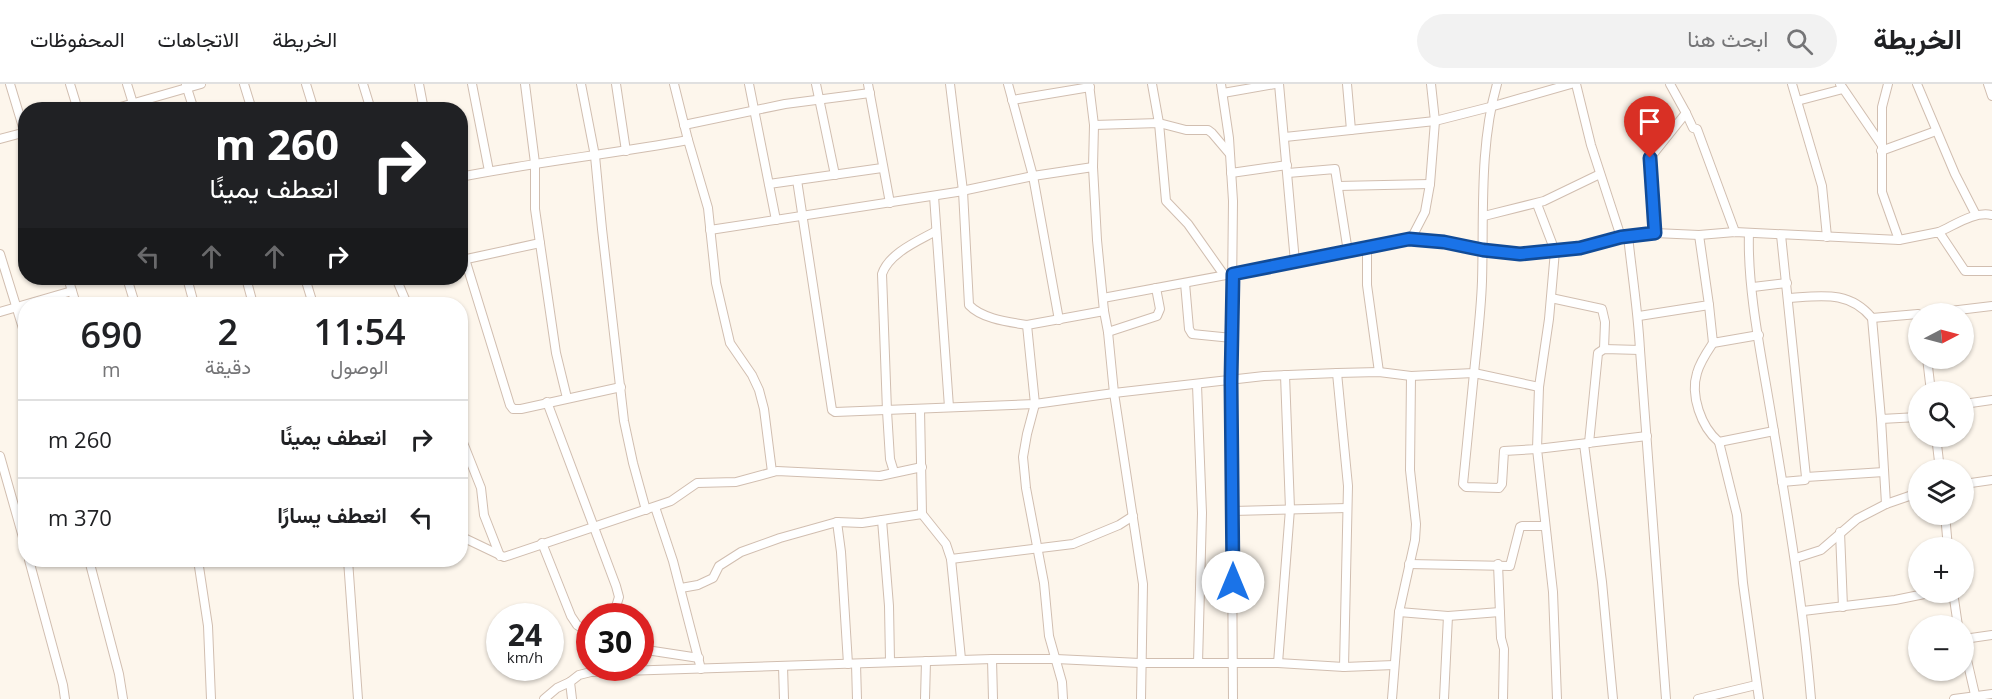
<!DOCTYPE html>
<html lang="ar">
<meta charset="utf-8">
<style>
body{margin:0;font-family:"Open Sans",Vazirmatn,sans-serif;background:#f2f2f2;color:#202124;direction:rtl;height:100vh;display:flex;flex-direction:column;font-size:22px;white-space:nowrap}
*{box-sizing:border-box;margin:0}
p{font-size:20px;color:#757577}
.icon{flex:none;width:33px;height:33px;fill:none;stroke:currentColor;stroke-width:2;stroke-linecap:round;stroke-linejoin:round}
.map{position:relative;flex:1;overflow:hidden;direction:ltr}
.panel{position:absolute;left:18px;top:213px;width:450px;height:270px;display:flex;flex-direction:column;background:#fff;border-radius:24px;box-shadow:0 2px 4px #0004;direction:rtl}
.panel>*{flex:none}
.guide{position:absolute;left:18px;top:18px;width:450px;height:183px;border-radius:24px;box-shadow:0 2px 4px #0004;direction:rtl;background:#202124;color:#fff;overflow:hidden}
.needle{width:39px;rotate:84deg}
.buttons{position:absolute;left:1908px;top:219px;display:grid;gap:12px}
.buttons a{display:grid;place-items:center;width:66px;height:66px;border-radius:50%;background:#fff;box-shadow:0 2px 4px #0004;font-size:30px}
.speed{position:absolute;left:486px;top:519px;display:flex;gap:12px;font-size:30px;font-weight:700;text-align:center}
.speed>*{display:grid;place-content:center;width:78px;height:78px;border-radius:50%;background:#fff;box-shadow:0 2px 4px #0004;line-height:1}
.speed small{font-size:15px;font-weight:400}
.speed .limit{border:9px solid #d22;background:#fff;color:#111}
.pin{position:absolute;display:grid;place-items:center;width:51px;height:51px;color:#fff;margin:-62px -26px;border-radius:50% 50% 50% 0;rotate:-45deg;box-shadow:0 0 6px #0007}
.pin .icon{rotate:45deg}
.me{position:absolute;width:66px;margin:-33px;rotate:0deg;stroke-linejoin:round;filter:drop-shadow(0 0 4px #0008)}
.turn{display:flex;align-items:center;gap:21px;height:126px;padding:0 30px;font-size:27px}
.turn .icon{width:78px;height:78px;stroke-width:2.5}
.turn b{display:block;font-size:42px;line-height:51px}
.lanes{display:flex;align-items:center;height:57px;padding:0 30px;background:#0003;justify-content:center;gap:30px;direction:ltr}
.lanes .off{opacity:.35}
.eta{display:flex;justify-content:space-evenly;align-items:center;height:102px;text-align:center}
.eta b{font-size:36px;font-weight:600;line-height:42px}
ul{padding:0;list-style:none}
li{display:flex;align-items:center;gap:18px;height:78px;padding:0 30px;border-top:2px solid #e0e0e0}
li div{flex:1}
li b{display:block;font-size:22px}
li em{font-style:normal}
header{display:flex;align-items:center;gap:36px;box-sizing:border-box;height:84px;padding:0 30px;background:#fff;border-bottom:2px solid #e0e0e0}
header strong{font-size:28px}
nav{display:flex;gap:33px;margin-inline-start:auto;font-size:21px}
.search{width:420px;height:54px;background:#f2f2f2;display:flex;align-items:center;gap:15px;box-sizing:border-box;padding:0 21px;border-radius:33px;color:#757577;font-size:22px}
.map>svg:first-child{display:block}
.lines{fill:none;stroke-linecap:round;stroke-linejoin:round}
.minor-casing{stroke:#d1beb0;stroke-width:10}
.minor{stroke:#fff;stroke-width:8}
.route-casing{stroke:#114b97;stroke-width:15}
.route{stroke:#1a73e8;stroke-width:10}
</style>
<header>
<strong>الخريطة</strong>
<div class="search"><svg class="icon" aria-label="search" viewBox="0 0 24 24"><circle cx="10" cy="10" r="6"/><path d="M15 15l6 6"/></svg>ابحث هنا</div>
<nav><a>الخريطة</a><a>الاتجاهات</a><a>المحفوظات</a></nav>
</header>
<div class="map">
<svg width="1992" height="615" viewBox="0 0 1992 615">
<rect width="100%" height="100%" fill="#fdf6ec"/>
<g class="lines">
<defs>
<g id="minor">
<polyline points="10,0 26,53"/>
<polyline points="70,0 78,26"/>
<polyline points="127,0 135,26"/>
<polyline points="244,0 252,26"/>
<polyline points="306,0 314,26"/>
<polyline points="363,0 371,26"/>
<polyline points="419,0 424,26"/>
<polyline points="472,0 489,87"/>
<polyline points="525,0 535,79 535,125 556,269 567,314"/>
<polyline points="581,0 595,72 602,145 624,337 633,379 646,426"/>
<polyline points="616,0 626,67"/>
<polyline points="674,0 688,56 708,124 716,199 730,259 752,291 759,306 764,325 772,388"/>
<polyline points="749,0 776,136"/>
<polyline points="816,0 835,91"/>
<polyline points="868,0 890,119"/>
<path d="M950,0L963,107L969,221C982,235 1009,238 1027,241"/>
<polyline points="1008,0 1033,92 1059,236"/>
<polyline points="1089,0 1094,41 1093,83"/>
<polyline points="1152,0 1159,39 1166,117 1188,140 1224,191"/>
<polyline points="1221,0 1229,54 1233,117 1231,297 1233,615"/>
<polyline points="1279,0 1295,178"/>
<polyline points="1347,0 1351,46"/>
<polyline points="1576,0 1591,61 1621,153"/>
<polyline points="1792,0 1822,102 1827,153"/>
<polyline points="1840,0 1881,60"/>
<polyline points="1888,0 1882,23 1882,108 1899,156"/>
<polyline points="1917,0 1955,90 1976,131"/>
<polyline points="1988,0 1992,12"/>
<polyline points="186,1 194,26"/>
<polyline points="1223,9 1275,0"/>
<polyline points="1012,16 1090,3"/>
<polyline points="1797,17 1843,5"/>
<polyline points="110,26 201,0"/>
<polyline points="1686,29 1693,44 1697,45 1735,148"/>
<polyline points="684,41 785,20 870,9"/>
<polyline points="1094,41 1159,39 1186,46 1208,46 1212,49 1229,69"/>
<polyline points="1285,53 1435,37 1490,23 1571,0"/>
<polyline points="0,55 26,48"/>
<polyline points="1881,67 1936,47"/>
<polyline points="1231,89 1287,81"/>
<polyline points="1288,89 1335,85 1348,168"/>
<path d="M460,93C536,78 612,70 688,56"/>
<path d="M797,96L832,326L835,328L1035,320L1114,309L1264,292L1337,289L1379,288L1411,292L1474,289C1477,258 1481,228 1482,197C1484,132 1479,63 1497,0"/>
<polyline points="769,100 882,84"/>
<polyline points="1338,102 1430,100"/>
<polyline points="934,112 949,323"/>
<polyline points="1537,120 1555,167 1549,235 1539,303"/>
<polyline points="1484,132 1544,117 1600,90"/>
<polyline points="710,146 957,108 1033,92 1093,83 1097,156 1104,227 1108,248 1114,309 1143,500 1141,615"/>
<path d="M1939,148C1955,141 1974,127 1992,131"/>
<polyline points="1655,149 1650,74 1686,29 1670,0"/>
<path d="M1749,149C1747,205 1762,275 1771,330C1787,425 1803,519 1811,615"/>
<polyline points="1781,151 1806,393"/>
<polyline points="1411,155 1425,128 1430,100 1435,37 1431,0"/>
<polyline points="1367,164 1367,201 1379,288"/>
<polyline points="0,170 26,254"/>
<polyline points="465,175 510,321 513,325 521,325 621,303"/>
<polyline points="462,176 540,159"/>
<polyline points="68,194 76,220"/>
<polyline points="127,194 135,220"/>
<polyline points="187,194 194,220"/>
<polyline points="246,194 253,220"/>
<polyline points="305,194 313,220"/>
<polyline points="396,194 407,220"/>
<polyline points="1185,199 1189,245 1192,250 1232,254"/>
<polyline points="1753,203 1787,199"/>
<polyline points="1103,214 1328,172 1409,155 1444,158 1483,166 1520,170 1580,164 1628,152 1655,149 1699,151 1735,148 1899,156 1939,148 1965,187 1992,187"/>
<polyline points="1551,214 1602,225 1605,238 1604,265"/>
<path d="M1788,214C1821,212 1849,206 1872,234L1918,230"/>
<polyline points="1709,221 1713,259 1759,251"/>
<polyline points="0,228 72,207"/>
<polyline points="1925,230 1992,222"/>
<polyline points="1639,232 1709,221 1699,151"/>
<polyline points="1872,234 1881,335 1918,333"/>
<polyline points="1108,248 1157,232 1160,225 1156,204"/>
<path d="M1713,259C1707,268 1700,278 1697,289C1690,311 1701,343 1719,358"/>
<polyline points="1640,266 1666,615"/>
<polyline points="1927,274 1931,308"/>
<polyline points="1337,289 1348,402 1344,583"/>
<polygon points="1474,289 1539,303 1537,365 1504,367 1502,400 1499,404 1466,403 1463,400"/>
<polyline points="1197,301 1202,429 1198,579"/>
<polyline points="547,318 616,502 619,513 613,532"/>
<polyline points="1964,320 1992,316"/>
<polyline points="920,325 922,430 946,460 951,475 961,575"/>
<polyline points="1881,335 1886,420"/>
<polyline points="460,351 481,404 484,431 500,472"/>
<polyline points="1936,352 1940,386"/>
<path d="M1589,359L1598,269L1604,265L1640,266C1638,227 1632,190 1628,152"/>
<polyline points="1584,360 1602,498 1613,615"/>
<polyline points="0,372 26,464"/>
<path d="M894,388L890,375L887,327L882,190C889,169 918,157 936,147"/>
<polyline points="1782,398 1805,396 1806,393 1884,388"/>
<polyline points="1964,400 1992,396"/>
<polyline points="655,423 673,477 701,585"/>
<polyline points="1233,427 1347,424"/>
<polyline points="1945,430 1948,464"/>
<polyline points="882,436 889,522 890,577"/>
<polyline points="837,438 841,468 848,580"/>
<polyline points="1840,448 1843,523"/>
<polyline points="460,452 504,473 671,417 697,399 736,398 777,387 880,392 922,383"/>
<polyline points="542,459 571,532 577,541 590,549"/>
<polyline points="1796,474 1821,466 1857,435 1886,420 1918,409"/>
<polyline points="951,475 1073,460 1119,441 1133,432"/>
<polyline points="29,476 63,601 65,615"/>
<polyline points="89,476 119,590 123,615"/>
<polyline points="198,476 208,542 211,615"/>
<polyline points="348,476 358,615"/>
<polyline points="1409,480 1510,482 1520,443 1522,442 1545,442"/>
<polyline points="1498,480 1501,554 1504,565 1503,615"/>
<polyline points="681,504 698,501 713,494 719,482 741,468 780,454 837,438 862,439 922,430"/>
<polyline points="1953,508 1958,542"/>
<polyline points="1803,527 1895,516 1934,508"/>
<polyline points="1399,528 1448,532 1500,528"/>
<polyline points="1964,555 1992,551"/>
<polyline points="1964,563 1976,615"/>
<polyline points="640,565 699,574"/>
<polyline points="992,575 993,615"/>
<polyline points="1278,579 1290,425 1285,291"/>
<polyline points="856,580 857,615"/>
<polyline points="783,582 784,615"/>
<polyline points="544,615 557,604 570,598"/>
<polyline points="572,615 570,598 579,591 591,588 992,575 1056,575 1140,579 1278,579 1344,583 1394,581"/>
<polyline points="925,615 926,577"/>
<polyline points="1063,615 1062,598 1049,552 1044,499 1026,404 1023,373 1027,350 1035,320 1027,241 1104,227"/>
<polyline points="1392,615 1399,528 1415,456 1416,440 1410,386 1411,292"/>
<polyline points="1444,615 1448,532"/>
<polyline points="1557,615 1553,508 1537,365 1647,352"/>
<polyline points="1698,615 1756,601"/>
<polyline points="1759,615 1743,499 1737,431 1719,358 1774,347"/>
<polyline points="1954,615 1992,610"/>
</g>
</defs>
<use href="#minor" class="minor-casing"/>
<use href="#minor" class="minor"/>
</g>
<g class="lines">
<defs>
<polyline id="route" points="1233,498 1231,297 1233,190 1409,155 1444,158 1483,166 1520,170 1580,164 1621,153 1655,149 1650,74"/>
</defs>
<use href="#route" class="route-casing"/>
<use href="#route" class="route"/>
</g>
</svg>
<div class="buttons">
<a><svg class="needle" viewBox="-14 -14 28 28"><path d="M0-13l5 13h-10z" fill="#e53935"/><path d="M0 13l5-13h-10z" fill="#757577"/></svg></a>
<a><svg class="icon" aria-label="search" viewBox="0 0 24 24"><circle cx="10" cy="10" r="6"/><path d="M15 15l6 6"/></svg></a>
<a><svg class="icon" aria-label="layers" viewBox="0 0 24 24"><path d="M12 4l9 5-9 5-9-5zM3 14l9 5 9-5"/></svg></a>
<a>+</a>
<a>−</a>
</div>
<div class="speed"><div>24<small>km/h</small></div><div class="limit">30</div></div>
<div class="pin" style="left:1650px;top:74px;background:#d93025"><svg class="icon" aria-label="arrive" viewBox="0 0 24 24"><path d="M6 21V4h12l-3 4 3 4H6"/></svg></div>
<svg class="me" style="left:1233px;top:498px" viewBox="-20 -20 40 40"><circle r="19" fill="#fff"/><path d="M0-13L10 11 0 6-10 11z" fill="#1a73e8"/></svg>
<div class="guide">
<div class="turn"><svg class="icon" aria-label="right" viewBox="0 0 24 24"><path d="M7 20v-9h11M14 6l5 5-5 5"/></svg><div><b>260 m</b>انعطف يمينًا</div></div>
<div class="lanes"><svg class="icon off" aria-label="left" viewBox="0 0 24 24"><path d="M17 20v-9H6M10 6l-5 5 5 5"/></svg><svg class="icon off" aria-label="ahead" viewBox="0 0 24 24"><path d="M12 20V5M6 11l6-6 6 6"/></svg><svg class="icon off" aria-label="ahead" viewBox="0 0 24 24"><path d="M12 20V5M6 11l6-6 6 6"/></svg><svg class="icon" aria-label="right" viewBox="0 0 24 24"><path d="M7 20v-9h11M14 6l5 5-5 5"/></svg></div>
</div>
<section class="panel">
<div class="eta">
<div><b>11:54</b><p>الوصول</p></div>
<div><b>2</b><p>دقيقة</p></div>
<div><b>690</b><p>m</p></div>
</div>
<ul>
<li><svg class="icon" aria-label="right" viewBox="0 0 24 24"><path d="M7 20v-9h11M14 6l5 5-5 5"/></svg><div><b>انعطف يمينًا</b></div><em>260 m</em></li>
<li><svg class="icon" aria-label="left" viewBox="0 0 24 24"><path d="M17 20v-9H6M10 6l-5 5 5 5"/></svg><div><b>انعطف يسارًا</b></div><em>370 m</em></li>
</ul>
</section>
</div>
